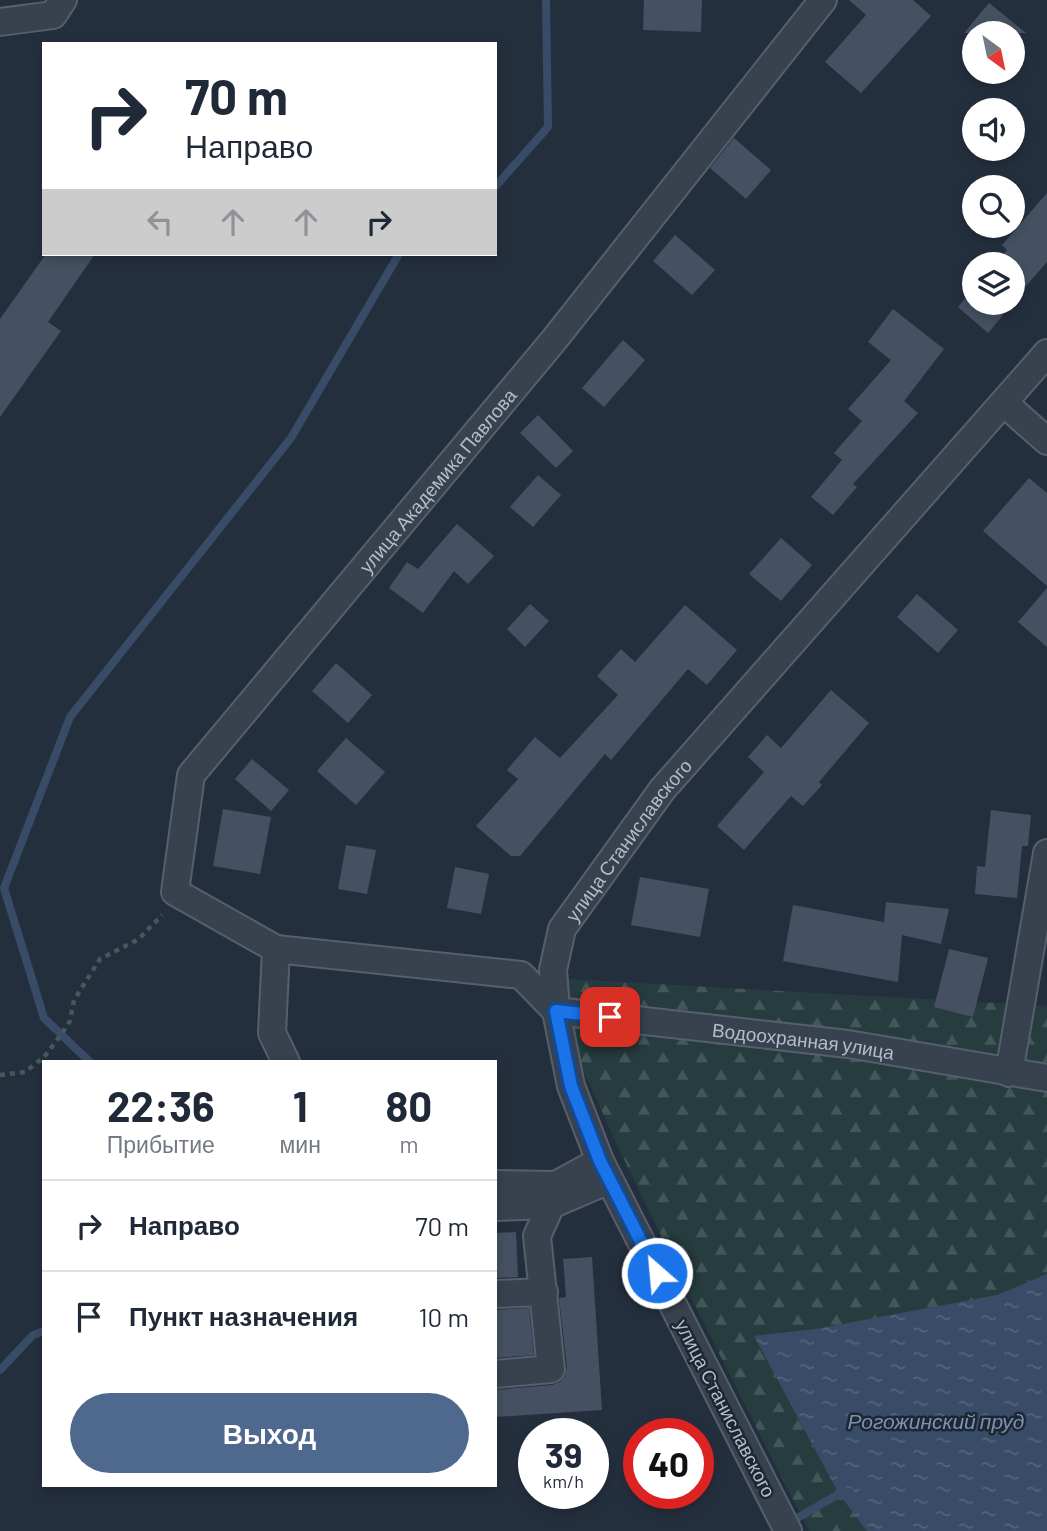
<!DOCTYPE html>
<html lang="ru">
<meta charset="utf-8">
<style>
body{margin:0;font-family:Barlow,sans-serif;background:#f6f6f7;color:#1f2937;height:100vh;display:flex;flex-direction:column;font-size:26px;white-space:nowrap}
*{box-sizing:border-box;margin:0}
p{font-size:23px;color:#747a83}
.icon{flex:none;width:38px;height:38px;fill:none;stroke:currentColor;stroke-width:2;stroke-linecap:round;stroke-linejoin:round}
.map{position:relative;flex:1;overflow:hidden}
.side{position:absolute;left:42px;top:1060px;width:455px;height:427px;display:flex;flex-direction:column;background:#fff;border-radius:0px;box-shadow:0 4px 10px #0003}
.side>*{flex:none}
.guide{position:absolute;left:42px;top:42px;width:455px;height:214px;border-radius:0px;box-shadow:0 4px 10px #0003;background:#fff;color:#1f2937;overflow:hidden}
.needle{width:46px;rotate:147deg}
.tools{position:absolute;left:962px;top:21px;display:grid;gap:14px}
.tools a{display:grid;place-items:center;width:63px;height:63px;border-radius:50%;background:#fff;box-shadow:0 4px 10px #0003;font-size:35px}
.speed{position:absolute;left:518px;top:1418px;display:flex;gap:14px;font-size:35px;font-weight:700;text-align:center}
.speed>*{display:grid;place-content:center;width:91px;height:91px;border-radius:50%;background:#fff;box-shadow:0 4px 10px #0003;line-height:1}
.speed small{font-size:18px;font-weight:400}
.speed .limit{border:10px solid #d22;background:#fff;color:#111}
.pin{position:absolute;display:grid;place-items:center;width:60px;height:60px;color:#fff;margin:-30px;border-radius:14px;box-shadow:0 4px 10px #0006}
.me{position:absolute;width:77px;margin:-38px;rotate:333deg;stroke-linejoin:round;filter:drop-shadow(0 0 5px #0008)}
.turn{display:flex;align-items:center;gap:24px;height:147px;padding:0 28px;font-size:32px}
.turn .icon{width:91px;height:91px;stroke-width:2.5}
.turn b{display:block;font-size:49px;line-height:60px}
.lanes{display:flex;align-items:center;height:66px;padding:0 28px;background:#0003;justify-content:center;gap:35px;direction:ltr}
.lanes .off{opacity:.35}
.eta{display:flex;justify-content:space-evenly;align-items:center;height:119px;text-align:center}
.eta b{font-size:42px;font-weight:700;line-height:49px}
.primary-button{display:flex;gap:14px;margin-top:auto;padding:14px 28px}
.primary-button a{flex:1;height:80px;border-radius:42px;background:#4f688e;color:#fff;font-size:28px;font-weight:700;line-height:80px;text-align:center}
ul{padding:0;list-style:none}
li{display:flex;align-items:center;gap:21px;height:91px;padding:0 28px;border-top:2px solid #e0e1e3}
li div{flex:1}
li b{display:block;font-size:26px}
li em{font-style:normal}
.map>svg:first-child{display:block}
.forest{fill:url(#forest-firs)}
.water{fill:url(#water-ripples)}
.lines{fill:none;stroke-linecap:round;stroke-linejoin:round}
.stream{stroke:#394c67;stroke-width:8}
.building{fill:#455162}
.minor-casing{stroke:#565f6c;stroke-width:30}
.path{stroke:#44595c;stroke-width:4.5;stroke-dasharray:5 5;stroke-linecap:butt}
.minor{stroke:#38414e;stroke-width:26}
.route-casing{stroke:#114b97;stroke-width:18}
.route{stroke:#1a73e8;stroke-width:12}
.labels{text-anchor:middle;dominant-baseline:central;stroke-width:5;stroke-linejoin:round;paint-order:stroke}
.street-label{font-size:19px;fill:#b4bcc9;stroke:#1d2633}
.water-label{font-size:21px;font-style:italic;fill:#7c92b1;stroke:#1d2633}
</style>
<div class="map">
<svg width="1047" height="1531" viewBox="0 0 1047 1531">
<defs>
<pattern id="forest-firs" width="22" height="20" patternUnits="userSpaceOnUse" patternTransform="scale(1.75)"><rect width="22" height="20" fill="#263c3f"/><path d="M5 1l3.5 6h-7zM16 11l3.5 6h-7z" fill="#435659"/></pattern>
<pattern id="water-ripples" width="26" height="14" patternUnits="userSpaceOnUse" patternTransform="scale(1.75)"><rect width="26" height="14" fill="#394c67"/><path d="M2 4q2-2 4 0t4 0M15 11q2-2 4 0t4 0" fill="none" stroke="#53647b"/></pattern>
</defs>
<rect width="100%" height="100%" fill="#242f3e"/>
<polygon class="forest" points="549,978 1047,1006 1047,1531 809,1531 692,1300 621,1153 556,1011"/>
<polygon class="water" points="1047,1274 1047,1531 867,1531 839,1494 754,1336 816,1329 997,1295"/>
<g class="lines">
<g class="stream">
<polyline points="495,187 548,127 546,0"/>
<polyline points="90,1062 44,1018 4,888 70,717 291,438 399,254"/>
<polyline points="0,1370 33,1335 44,1331"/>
<polyline points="787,1524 839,1494 850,1492"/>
</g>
</g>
<g class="building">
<polygon points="644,0 702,0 701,32 643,30"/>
<polygon points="849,0 913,0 931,16 861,93 825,62 866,15"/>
<polygon points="989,3 1026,33 964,33"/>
<polygon points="734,138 771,170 746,199 710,168"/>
<polygon points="1047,193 1047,262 1013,301 1013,264 995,264 1007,250 1002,245"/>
<polygon points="675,235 715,270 692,295 653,261"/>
<polygon points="46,254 95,254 48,322 61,331 0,417 0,319"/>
<polygon points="975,287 975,303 1013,303 988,333 958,307"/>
<polygon points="893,309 944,349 904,401 918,413 853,484 857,487 833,515 811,497 842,460 834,453 862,421 848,409 891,360 868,342"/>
<polygon points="623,340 645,360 604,407 582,388"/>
<polygon points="538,415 573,451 556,468 520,433"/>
<polygon points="538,475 561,495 533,527 510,507"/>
<polygon points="1029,478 1047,493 1047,586 983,531"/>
<polygon points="457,524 494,556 468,584 454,571 423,613 389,588 407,562 418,569"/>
<polygon points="781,538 812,565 781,601 749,574"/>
<polygon points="1047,588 1047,647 1018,622"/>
<polygon points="917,594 958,630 938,653 897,617"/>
<polygon points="530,604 549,621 525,647 507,629"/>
<polygon points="685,605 737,650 707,685 688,669 611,760 605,754 520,856 511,856 476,826 518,779 507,770 535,737 560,758 618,695 597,676 621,649 635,662"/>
<polygon points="336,663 372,695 348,723 312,691"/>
<polygon points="831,690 869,723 819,782 822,785 803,806 791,796 744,850 717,826 764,772 748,757 767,735 781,748"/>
<polygon points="346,738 385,772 356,805 317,771"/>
<polygon points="252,759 289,790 271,811 235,779"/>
<polygon points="223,809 271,817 260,874 213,866"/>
<polygon points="991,810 1031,815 1028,846 1022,846 1017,898 975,894 977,866 985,867"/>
<polygon points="346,845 376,850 367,894 338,889"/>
<polygon points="455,867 489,874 481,914 447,908"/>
<polygon points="640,877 709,889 700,937 631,925"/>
<polygon points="886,902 949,909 941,944 902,935 898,982 783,961 793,905 884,922"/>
<polygon points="949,949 988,958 973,1017 934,1007"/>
<polygon points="516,1232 518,1277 495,1278 495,1233"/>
<polygon points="592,1257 602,1410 495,1417 495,1390 552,1385 560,1382 565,1376 567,1367 559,1298 566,1297 563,1259"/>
<polygon points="529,1308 534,1355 495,1358 495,1310"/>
</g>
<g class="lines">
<defs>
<g id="minor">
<polyline points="0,22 53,15 63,0"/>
<polyline points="1004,403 1047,441"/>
<path id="s1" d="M276,949L175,892L191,775L554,340L823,0"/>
<path id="s2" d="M286,1062L272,1033L276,949L521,975L556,1011L848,1044L1047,1078"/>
<polyline points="1009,1073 1047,853"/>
<polyline points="495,1184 556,1185 600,1161"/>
<polyline points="495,1207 551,1205"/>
<polyline points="495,1294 544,1292"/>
<polyline points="495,1374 551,1369 537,1236 551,1205 609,1180"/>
<path id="s3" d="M788,1531L600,1161L571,1086L556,1011L553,970L562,929L662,790L1047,353"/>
</g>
</defs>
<use href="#minor" class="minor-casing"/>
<polyline class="path" points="0,1075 25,1072 44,1057 61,1035 70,1021 74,1000 100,959 139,939 162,915"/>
<use href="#minor" class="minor"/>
</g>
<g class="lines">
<defs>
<polyline id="route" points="610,1017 556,1011 571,1086 600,1161 657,1273"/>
</defs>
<use href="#route" class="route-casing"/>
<use href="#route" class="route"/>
</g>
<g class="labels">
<g class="street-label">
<text stroke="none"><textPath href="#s1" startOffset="618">улица Академика Павлова</textPath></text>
<text stroke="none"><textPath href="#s3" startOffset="766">улица Станиславского</textPath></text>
<text stroke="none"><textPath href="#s2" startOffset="662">Водоохранная улица</textPath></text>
<text transform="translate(726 1408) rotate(63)">улица Станиславского</text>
</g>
<g class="water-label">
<text x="936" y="1420">Рогожинский пруд</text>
</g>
</g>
</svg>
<div class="tools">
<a><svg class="needle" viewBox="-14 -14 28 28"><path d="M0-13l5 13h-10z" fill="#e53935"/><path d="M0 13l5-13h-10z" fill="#747a83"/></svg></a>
<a><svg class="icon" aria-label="sound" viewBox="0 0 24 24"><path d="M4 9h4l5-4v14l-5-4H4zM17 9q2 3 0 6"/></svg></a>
<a><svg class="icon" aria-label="search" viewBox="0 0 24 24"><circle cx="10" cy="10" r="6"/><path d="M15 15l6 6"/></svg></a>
<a><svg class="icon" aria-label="layers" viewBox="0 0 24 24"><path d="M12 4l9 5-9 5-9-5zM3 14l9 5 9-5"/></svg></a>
</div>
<div class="speed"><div>39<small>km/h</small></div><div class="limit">40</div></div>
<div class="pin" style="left:610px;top:1017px;background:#d93025"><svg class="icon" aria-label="arrive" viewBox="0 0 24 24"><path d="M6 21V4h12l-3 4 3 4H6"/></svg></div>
<svg class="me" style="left:657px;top:1273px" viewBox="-20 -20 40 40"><circle r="17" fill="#1a73e8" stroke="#fff" stroke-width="3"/><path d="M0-11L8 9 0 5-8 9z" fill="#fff"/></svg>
<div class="guide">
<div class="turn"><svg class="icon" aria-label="right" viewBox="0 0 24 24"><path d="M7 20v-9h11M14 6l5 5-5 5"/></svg><div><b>70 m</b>Направо</div></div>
<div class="lanes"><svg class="icon off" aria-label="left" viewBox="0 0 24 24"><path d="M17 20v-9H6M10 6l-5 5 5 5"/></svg><svg class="icon off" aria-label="ahead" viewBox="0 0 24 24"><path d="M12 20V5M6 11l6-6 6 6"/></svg><svg class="icon off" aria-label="ahead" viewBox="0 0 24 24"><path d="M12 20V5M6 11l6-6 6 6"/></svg><svg class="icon" aria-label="right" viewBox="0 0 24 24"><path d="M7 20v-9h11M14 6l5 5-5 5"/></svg></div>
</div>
<section class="side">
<div class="eta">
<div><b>22:36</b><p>Прибытие</p></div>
<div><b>1</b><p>мин</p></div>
<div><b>80</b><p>m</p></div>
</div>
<ul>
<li><svg class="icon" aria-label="right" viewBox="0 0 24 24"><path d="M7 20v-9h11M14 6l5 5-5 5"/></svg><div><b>Направо</b></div><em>70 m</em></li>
<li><svg class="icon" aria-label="arrive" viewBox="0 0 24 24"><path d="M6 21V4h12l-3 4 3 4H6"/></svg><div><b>Пункт назначения</b></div><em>10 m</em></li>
</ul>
<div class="primary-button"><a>Выход</a></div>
</section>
</div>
